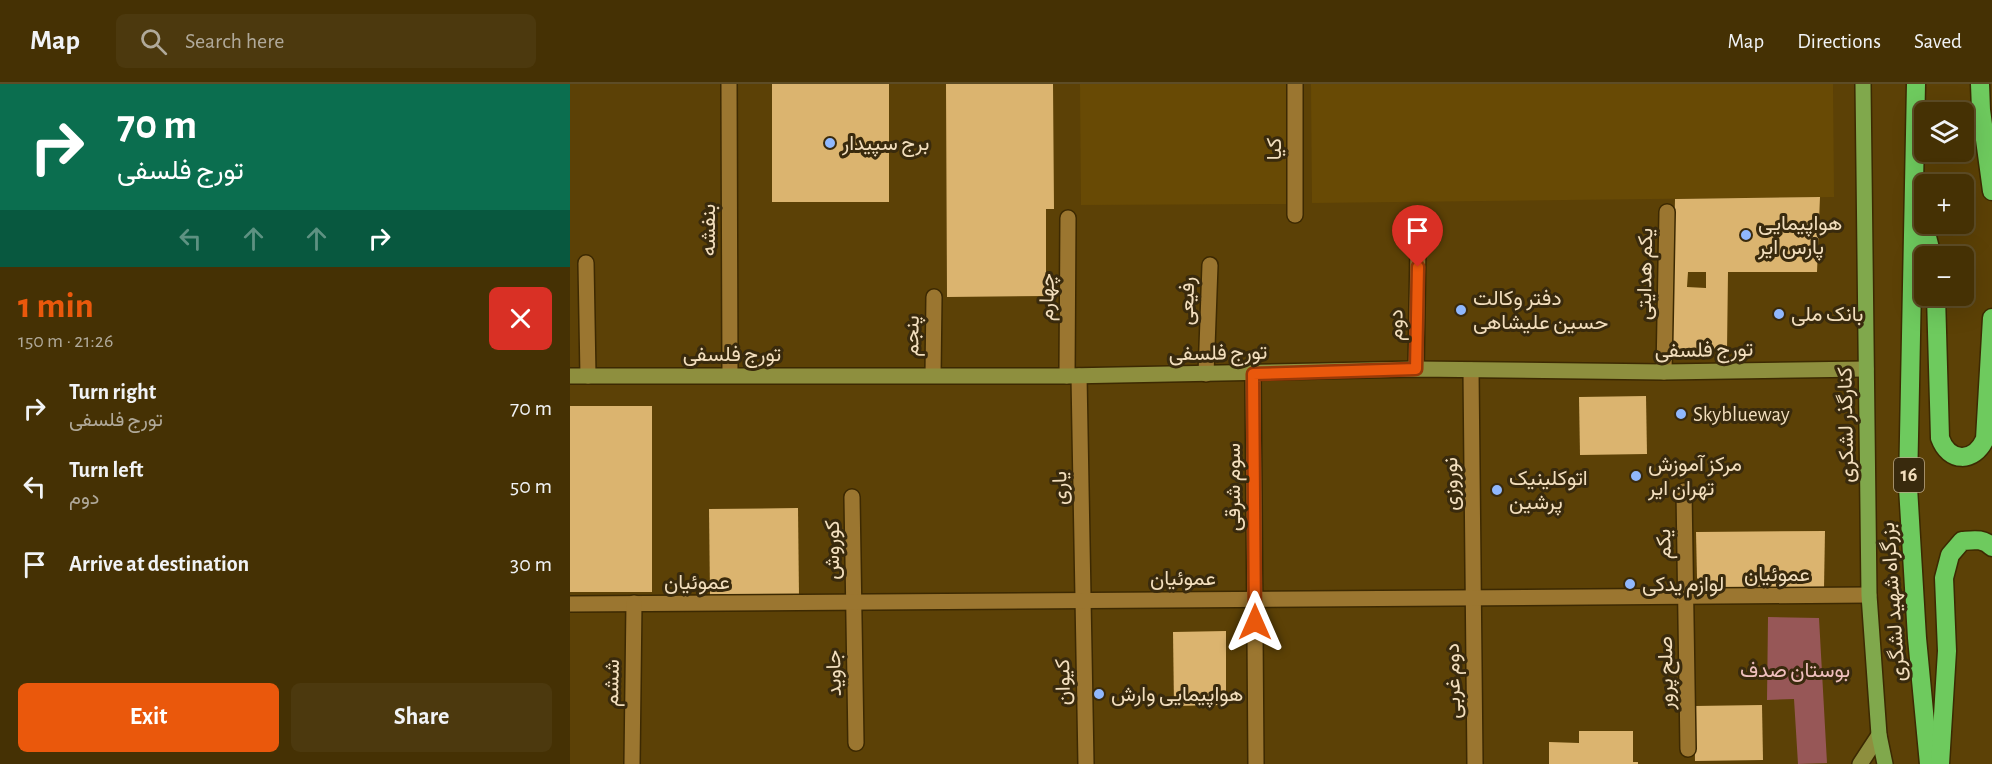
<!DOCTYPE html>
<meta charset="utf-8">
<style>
body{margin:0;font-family:"Alegreya Sans",Vazirmatn,sans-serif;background:#4c390e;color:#f1f3f6;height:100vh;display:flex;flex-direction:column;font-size:22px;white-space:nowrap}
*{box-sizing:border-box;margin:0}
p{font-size:20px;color:#b0a99a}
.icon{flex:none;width:33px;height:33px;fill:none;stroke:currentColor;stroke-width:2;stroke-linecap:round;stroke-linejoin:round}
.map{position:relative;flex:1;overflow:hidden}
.sheet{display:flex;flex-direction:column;background:#453104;width:570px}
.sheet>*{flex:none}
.hud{background:#0b6e4f;color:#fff;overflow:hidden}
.fabs{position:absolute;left:1344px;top:18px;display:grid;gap:12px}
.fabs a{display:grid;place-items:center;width:60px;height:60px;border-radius:9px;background:#453104;box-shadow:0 6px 24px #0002,0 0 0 2px #5d4c26;font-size:30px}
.pin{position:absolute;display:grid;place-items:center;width:51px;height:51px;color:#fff;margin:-62px -26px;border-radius:50% 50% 50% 0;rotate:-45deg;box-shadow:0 0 6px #0007}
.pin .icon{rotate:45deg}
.me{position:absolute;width:66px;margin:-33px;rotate:0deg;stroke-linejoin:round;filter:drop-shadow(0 0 4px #0008)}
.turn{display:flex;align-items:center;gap:21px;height:126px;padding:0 18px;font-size:27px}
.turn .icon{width:78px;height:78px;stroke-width:2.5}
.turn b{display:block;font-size:42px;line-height:51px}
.lanes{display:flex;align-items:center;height:57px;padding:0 18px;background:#0003;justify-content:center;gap:30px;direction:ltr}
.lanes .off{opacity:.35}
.round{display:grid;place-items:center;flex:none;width:63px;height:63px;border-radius:9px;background:#4c390e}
.summary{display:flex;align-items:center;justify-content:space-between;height:102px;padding:0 18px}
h1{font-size:36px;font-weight:700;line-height:45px;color:#ea580c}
.action{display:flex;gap:12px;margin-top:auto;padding:12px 18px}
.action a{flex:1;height:69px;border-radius:9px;background:#ea580c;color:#fff;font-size:24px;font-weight:700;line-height:69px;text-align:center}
.action a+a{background:#4c390e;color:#f1f3f6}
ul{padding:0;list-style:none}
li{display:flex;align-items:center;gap:18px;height:78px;padding:0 18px}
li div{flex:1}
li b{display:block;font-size:22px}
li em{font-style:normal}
header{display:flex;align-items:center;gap:36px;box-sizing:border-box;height:84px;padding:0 30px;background:#453104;border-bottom:2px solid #5d4c26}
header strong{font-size:28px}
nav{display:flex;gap:33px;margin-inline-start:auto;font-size:21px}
.search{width:420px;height:54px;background:#4c390e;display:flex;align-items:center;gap:15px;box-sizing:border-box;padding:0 21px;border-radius:9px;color:#b0a99a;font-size:22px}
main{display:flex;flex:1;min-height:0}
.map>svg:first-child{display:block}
.built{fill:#684a05}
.green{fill:#975757}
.building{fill:#dbb46f;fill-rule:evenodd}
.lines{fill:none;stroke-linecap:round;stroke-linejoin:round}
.street-casing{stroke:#3c2902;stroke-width:18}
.secondary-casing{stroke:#3c2902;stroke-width:18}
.primary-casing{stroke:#3c2902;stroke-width:18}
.highway-casing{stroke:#3c2902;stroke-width:21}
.street{stroke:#9b7630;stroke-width:15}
.secondary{stroke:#8e8f3e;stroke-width:15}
.primary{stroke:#80a84c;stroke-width:15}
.highway{stroke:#6eca5e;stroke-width:18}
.route-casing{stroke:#983908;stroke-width:15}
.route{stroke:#ea580c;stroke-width:10}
.poi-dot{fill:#90b8fd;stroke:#392a0d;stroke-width:2}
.labels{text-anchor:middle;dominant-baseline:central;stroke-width:6;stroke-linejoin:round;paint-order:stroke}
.shield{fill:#392a0d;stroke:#baa888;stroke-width:1.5}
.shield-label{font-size:20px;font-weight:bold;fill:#f2debd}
.poi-label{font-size:21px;fill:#f2debd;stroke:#392a0d;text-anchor:start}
.street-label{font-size:21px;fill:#f2debd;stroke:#392a0d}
.park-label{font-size:21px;fill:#f0c0be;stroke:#392a0d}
</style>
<header>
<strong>Map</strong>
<div class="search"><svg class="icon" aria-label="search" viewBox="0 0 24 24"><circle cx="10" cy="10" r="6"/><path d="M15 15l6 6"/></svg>Search here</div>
<nav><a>Map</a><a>Directions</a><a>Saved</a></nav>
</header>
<main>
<section class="sheet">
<div class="hud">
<div class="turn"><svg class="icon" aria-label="right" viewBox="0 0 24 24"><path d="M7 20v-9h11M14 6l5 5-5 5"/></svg><div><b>70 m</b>تورج فلسفی</div></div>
<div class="lanes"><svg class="icon off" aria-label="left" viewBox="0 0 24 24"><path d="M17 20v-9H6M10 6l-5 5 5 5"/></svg><svg class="icon off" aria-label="ahead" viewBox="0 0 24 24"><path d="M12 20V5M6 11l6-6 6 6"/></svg><svg class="icon off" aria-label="ahead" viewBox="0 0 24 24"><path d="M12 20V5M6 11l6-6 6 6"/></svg><svg class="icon" aria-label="right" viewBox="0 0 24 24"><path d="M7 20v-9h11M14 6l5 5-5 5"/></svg></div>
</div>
<div class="summary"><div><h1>1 min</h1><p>150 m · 21:26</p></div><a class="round" style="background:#d93025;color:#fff"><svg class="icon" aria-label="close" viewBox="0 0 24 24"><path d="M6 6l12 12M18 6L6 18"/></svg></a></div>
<ul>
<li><svg class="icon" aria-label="right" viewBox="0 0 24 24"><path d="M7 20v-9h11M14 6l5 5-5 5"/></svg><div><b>Turn right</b><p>تورج فلسفی</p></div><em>70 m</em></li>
<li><svg class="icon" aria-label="left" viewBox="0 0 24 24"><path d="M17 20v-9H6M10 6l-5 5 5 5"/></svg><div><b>Turn left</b><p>دوم</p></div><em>50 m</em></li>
<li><svg class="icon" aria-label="arrive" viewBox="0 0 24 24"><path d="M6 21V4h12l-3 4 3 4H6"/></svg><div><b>Arrive at destination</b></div><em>30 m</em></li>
</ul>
<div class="action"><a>Exit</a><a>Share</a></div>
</section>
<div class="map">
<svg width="1422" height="680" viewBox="0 0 1422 680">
<rect width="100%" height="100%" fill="#5c4106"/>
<g class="built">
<polygon points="510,0 719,0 719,120 511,121"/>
<polygon points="741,0 1263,0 1264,113 742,119"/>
</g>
<polygon class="green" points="1198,533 1249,534 1257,679 1228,680 1224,615 1197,616"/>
<g class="building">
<rect x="202" y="0" width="117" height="118"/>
<polygon points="376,0 483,0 484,125 476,125 476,212 377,213"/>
<path d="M1250,113L1247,188H1158L1157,266H1109L1102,257L1105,115ZM1118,188H1136V204L1117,203Z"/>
<polygon points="1076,312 1077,370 1010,371 1009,313"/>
<rect x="0" y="322" width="82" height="186"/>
<polygon points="228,424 229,512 140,513 139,425"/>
<polygon points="1255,447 1254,504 1135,503 1127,494 1126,448"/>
<polygon points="656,547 656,617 652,621 604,622 603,548"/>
<polygon points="1192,621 1193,676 1125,677 1124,622"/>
<polygon points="1009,647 1063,647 1063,678 1068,678 1068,680 979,680 979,658 1009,659"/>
</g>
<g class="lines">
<defs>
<g id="street">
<polyline points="159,0 160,291"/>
<polyline points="725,131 725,0"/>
<polyline points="16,179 18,292"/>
<polyline points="846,285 848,162"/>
<polyline points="901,286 905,680"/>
<polyline points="1094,288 1097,128"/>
<polyline points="636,290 640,181"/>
<polyline points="683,290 686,680"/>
<polyline points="363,291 364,213"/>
<polyline points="497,292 498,134"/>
<polyline points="509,292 516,680"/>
<polyline points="1114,407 1118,665"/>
<polyline points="282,413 286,659"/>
<polyline points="0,520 1299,511"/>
<polyline points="62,680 64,519"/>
</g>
<g id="secondary">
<polyline points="0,292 497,292 846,285 1094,288 1296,285"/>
<polyline points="1290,680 1309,651"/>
</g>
<polyline id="primary" points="1293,0 1299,511 1309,651 1315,680"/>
<g id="highway">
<polyline points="1346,0 1338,403 1347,554 1359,680"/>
<polyline points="1410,0 1411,26 1422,107"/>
<polyline points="1349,122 1362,172"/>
<path d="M1366,212L1370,354C1379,379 1404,379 1415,355L1422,234"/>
<path d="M1370,680L1377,567L1374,494L1380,471L1392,457C1404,456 1413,454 1422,463"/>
</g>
</defs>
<use href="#street" class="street-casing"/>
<use href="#secondary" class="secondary-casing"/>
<use href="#primary" class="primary-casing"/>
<use href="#highway" class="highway-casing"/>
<use href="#street" class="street"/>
<use href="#secondary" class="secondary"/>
<use href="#primary" class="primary"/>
<use href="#highway" class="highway"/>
</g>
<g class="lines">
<defs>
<polyline id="route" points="685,538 683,290 846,285 848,183"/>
</defs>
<use href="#route" class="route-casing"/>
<use href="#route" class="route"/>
</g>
<g class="poi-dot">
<circle cx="260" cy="59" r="6"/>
<circle cx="1176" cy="151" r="6"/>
<circle cx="891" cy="226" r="6"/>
<circle cx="1209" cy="230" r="6"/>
<circle cx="1111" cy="330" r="6"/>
<circle cx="1066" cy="392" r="6"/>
<circle cx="927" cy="406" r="6"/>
<circle cx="1060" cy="500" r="6"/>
<circle cx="529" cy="610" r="6"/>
</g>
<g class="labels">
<rect class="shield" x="1324" y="374" width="30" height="34" rx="4.5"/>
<g class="shield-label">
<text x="1339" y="391">16</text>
</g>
<g class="poi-label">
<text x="272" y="59">برج سپیدار</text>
<text x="1188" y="139">هواپیمایی<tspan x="1188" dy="24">پارس ایر</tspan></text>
<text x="903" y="214">دفتر وکالت<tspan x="903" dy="24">حسین علیشاهی</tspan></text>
<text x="1221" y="230">بانک ملی</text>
<text x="1123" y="330">Skyblueway</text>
<text x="1078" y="380">مرکز آموزش<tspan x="1078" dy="24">تهران ایر</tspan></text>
<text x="939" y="394">اتوکلینیک<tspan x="939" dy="24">پرشین</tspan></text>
<text x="1072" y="500">لوازم یدکی</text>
<text x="541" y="610">هواپیمایی وارش</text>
</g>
<g class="street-label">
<text transform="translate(704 65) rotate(-90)">کیا</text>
<text transform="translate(138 146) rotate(-90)">بنفشه</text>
<text transform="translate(1075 190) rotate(-89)">یکم هدایتی</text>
<text transform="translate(477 213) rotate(-89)">چهارم</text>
<text transform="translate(617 217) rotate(-88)">رفیعی</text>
<text transform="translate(826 241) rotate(-89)">دوم</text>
<text transform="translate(342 252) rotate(-89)">پنجم</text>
<text transform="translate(1134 266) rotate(-1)">تورج فلسفی</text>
<text transform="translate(648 269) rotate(-1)">تورج فلسفی</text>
<text x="162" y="270">تورج فلسفی</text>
<text transform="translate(1276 341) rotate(-91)">کنارگذر لشکری</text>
<text transform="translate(881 400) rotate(-91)">نوروزی</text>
<text transform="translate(663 403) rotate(-90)">سوم شرقی</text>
<text transform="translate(490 404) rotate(-91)">یاری</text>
<text transform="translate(1094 460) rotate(-91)">یکم</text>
<text transform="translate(262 466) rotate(-90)">کوروش</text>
<text x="1207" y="490">عموئیان</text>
<text x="613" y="494">عموئیان</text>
<text x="127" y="498">عموئیان</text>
<text transform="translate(1323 518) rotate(-94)">بزرگراه شهید لشگری</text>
<text transform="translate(264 589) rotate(-91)">جاوید</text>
<text transform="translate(1096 589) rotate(-91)">صلح پرور</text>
<text transform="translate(883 597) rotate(-91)">دوم غربی</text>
<text transform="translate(493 598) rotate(-91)">کیوان</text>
<text transform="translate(42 599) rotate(-89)">ششم</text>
</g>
<g class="park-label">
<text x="1225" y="586">بوستان صدف</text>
</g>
</g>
</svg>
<div class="fabs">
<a><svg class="icon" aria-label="layers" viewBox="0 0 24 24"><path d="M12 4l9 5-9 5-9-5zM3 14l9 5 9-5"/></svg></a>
<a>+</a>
<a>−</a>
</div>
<div class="pin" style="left:848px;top:183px;background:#d93025"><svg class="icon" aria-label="arrive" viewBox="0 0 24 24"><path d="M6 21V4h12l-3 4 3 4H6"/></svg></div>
<svg class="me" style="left:685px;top:538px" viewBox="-20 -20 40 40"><path d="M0-17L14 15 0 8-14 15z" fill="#ea580c" stroke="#fff" stroke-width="4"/></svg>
</div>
</main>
